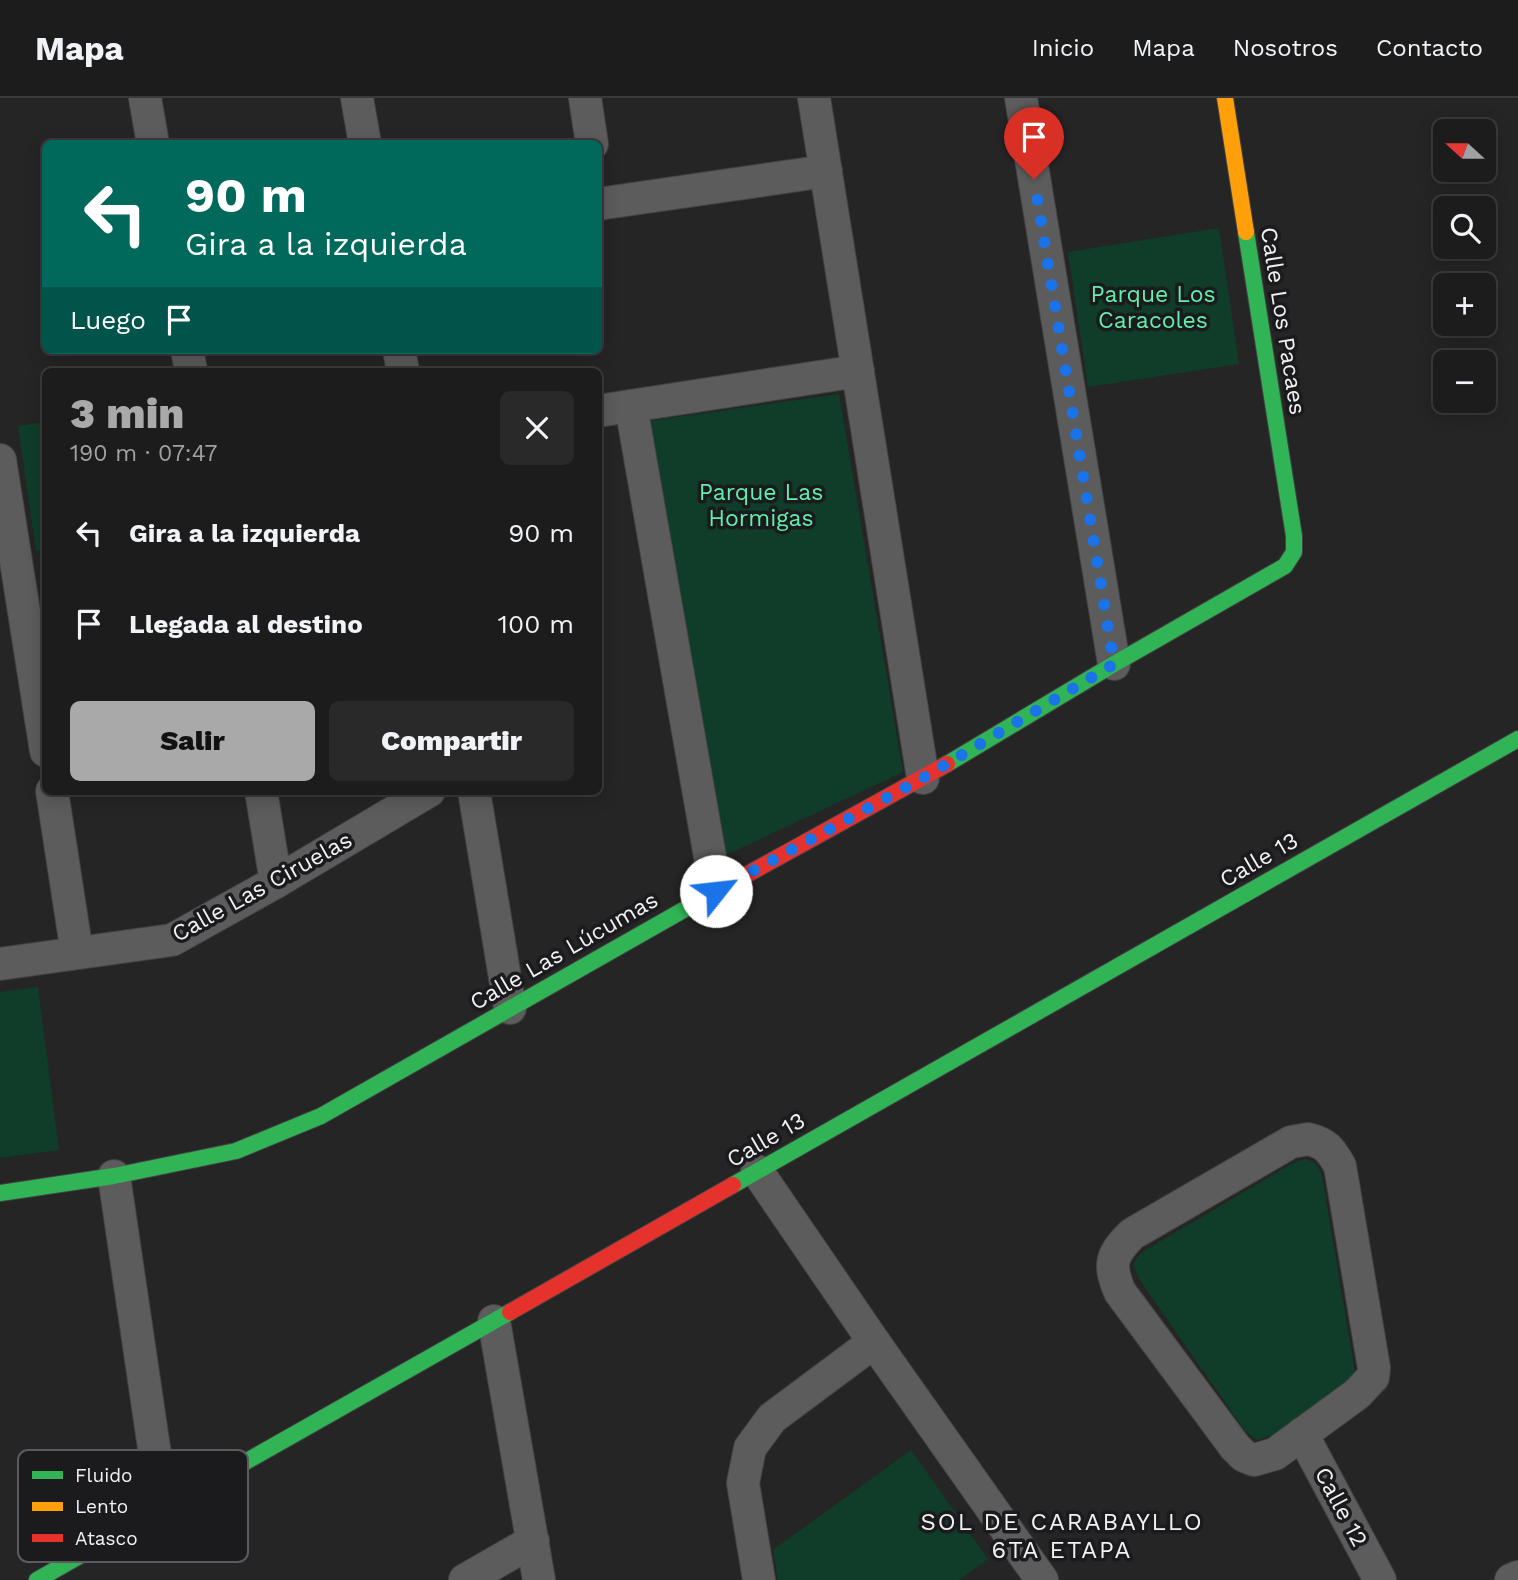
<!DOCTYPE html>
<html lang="es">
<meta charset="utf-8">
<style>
body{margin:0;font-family:"Work Sans",sans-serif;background:#292929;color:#f1f3f6;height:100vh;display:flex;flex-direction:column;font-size:26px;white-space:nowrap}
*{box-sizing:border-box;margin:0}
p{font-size:23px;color:#a0a1a3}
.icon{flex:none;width:38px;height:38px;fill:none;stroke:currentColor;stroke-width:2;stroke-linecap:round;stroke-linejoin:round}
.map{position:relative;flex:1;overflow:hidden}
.panel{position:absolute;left:42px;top:270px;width:560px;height:427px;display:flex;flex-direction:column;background:#1c1c1c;border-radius:10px;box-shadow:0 4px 18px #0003,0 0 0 2px #3a3a3b}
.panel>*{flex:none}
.banner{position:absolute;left:42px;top:42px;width:560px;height:214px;border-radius:10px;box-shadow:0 4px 18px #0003,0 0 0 2px #3a3a3b;background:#00695c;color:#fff;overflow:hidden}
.needle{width:46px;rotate:291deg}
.tools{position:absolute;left:1433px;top:21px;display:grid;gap:14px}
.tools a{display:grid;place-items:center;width:63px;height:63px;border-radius:10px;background:#1c1c1c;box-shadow:0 4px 18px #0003,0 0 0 2px #3a3a3b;font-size:35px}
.pin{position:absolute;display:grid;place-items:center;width:60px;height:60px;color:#fff;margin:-72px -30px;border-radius:50% 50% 50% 0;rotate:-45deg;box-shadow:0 0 7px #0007}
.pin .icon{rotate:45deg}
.me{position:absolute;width:77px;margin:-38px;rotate:61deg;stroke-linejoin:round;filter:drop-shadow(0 0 5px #0008)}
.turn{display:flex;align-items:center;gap:24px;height:147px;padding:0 28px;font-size:32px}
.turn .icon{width:91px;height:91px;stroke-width:2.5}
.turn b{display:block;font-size:49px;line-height:60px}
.then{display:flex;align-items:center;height:66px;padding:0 28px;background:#0003;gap:14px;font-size:26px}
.round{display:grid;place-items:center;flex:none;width:74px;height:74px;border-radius:10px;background:#292929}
.headline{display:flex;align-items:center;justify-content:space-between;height:119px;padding:0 28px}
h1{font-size:42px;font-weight:800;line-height:52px;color:#aaa9aa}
.primary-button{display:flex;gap:14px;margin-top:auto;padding:14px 28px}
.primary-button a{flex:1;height:80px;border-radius:10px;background:#aaa9aa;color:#111;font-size:28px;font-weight:800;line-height:80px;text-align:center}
.primary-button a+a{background:#292929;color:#f1f3f6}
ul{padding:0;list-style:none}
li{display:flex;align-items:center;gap:21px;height:91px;padding:0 28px}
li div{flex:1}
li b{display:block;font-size:26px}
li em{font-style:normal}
header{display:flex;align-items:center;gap:42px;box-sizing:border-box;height:98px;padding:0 35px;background:#1c1c1c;border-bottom:2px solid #3a3a3b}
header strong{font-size:33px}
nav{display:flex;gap:38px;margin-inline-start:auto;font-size:24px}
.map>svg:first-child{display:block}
.green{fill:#0f3d29}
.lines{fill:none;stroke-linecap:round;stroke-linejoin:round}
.street-casing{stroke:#434344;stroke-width:34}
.fast-casing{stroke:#434344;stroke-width:18}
.slow-casing{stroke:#434344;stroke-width:18}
.jam-casing{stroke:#434344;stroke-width:18}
.street{stroke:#5c5c5d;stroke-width:32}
.fast{stroke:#30b455;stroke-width:16}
.slow{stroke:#ff9f0a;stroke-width:16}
.jam{stroke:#e5322d;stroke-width:16}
.route{stroke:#1a73e8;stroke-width:12;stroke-dasharray:0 21.6}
.labels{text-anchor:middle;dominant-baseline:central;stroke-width:7;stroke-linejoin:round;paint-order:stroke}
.park-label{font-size:23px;fill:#60efad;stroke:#1b1a1d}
.street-label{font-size:23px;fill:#f1f0f2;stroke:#1b1a1d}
.neighbourhood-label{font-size:24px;letter-spacing:2px;fill:#f1f0f2;stroke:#1b1a1d}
.key{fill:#1b1a1d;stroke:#5b5a5d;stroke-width:2}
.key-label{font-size:19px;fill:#f1f0f2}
</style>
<header>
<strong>Mapa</strong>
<nav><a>Inicio</a><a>Mapa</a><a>Nosotros</a><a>Contacto</a></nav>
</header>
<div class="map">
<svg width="1518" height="1482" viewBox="0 0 1518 1482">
<rect width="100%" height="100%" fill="#252525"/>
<g class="green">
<polygon points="1219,130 1239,266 1088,289 1068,154"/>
<polygon points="839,296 903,674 724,758 649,323"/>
<polygon points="45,324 45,451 36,453 18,328"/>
<polygon points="38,889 59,1052 0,1060 0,894"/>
<path d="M1305,1061C1315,1063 1318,1068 1322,1078L1355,1274L1348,1284L1273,1337L1257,1342L1246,1334L1139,1181C1130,1165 1134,1159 1149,1150L1293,1065Z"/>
<polygon points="911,1352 988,1461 959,1482 778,1482 773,1452"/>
</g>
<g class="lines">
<defs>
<g id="street">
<polyline points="145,0 153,46"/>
<polyline points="357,0 365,46"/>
<polyline points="585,0 592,46"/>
<polyline points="814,0 923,680"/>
<polyline points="1021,0 1114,566"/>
<polyline points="598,106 826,73"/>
<polyline points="187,252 191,273"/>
<polyline points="399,252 403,273"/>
<polyline points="631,308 716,793"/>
<polyline points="598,313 858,273"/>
<polyline points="0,362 46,653"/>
<polyline points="52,693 77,855"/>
<polyline points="261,693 276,784"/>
<polyline points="474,693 510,910"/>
<polyline points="0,866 172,842 276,784 429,693"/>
<path d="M1308,1041C1326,1045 1331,1052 1340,1068L1374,1270L1373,1279L1357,1296L1275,1356L1254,1362L1244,1358L1235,1349L1120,1194C1108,1166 1111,1157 1132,1136L1291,1044Z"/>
<polyline points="757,1073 874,1244 1042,1482"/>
<polyline points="114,1078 163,1411"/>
<polyline points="494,1223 539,1482"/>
<polyline points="1302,1336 1380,1482"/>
<polyline points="465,1482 533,1443"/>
<polyline points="759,1482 743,1385 750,1350 772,1320 874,1244"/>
<polyline points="1511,1482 1518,1479"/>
</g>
<g id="fast">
<polyline points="947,666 1114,566 1285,468 1294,454 1294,438 1246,134"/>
<polyline points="733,1087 1518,641"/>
<polyline points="0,1095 114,1078 236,1053 321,1018 708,798"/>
<polyline points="37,1482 510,1214"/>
</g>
<polyline id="slow" points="1225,0 1246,134"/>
<g id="jam">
<polyline points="708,798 947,666"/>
<polyline points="510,1214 733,1087"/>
</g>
</defs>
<use href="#street" class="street-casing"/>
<use href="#fast" class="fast-casing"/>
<use href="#slow" class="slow-casing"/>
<use href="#jam" class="jam-casing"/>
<use href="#street" class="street"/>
<use href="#fast" class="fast"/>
<use href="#slow" class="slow"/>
<use href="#jam" class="jam"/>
</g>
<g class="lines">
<polyline class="route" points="716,793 923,680 1114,566 1034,81"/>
</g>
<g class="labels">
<g class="park-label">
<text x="1153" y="196">Parque Los<tspan x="1153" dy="26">Caracoles</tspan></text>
<text x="761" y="394">Parque Las<tspan x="761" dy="26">Hormigas</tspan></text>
</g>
<g class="street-label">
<text transform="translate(1283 223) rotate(81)">Calle Los Pacaes</text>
<text transform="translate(1259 762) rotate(-30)">Calle 13</text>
<text transform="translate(262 789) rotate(-29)">Calle Las Ciruelas</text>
<text transform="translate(564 853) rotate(-30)">Calle Las Lúcumas</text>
<text transform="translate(766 1042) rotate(-30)">Calle 13</text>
<text transform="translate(1341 1409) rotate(62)">Calle 12</text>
</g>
<g class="neighbourhood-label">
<text x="1062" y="1424">SOL DE CARABAYLLO<tspan x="1062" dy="28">6TA ETAPA</tspan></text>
</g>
</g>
<rect x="18" y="1352" width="230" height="112" rx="10" class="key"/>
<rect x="32" y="1373" width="31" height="8" fill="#30b455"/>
<rect x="32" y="1404" width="31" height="9" fill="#ff9f0a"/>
<rect x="32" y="1436" width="31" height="8" fill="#e5322d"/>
<g class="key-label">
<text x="75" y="1384">Fluido</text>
<text x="75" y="1415">Lento</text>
<text x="75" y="1447">Atasco</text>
</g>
</svg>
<div class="tools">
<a><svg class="needle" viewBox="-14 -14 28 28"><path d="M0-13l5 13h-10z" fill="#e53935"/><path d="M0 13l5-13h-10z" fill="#a0a1a3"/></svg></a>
<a><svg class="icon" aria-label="search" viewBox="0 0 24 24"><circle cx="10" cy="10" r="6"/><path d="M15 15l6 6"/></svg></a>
<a>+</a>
<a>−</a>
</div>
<div class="pin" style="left:1034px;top:81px;background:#d93025"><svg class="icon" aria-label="arrive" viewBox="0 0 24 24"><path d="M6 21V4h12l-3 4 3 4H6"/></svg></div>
<svg class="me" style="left:716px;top:793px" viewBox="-20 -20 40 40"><circle r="19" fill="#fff"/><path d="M0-13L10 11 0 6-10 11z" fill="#1a73e8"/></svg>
<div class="banner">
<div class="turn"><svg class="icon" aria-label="left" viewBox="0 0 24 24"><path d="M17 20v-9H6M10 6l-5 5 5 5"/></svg><div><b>90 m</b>Gira a la izquierda</div></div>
<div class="then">Luego<svg class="icon" aria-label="arrive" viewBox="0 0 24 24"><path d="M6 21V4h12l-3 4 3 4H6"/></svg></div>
</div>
<section class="panel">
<div class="headline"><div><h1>3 min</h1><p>190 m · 07:47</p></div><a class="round"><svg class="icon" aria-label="close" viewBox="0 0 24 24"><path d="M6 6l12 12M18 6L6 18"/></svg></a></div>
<ul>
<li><svg class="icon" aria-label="left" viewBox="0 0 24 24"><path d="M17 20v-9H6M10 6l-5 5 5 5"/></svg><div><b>Gira a la izquierda</b></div><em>90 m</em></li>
<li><svg class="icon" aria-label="arrive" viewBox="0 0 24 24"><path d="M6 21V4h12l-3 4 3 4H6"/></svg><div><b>Llegada al destino</b></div><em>100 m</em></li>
</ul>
<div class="primary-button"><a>Salir</a><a>Compartir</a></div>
</section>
</div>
